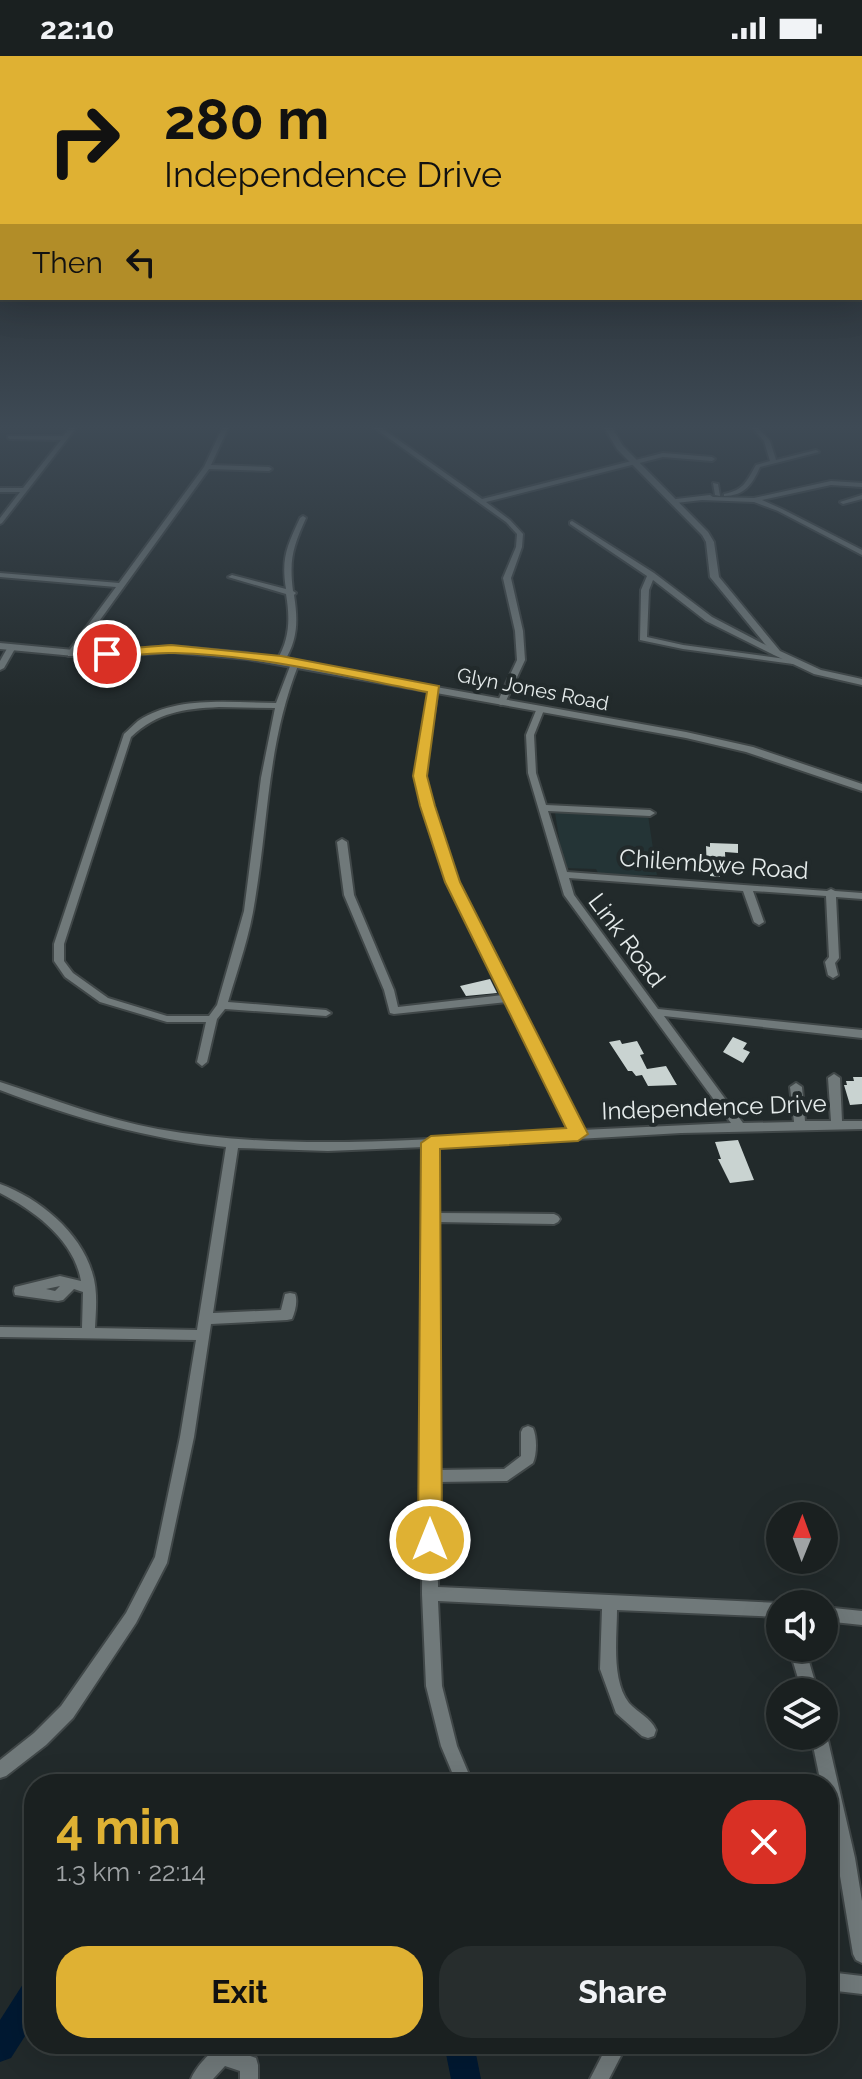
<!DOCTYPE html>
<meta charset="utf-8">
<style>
body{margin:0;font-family:Raleway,sans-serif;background:#272d2d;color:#f1f3f6;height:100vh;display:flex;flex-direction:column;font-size:30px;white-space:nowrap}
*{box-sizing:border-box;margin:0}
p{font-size:26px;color:#9fa3a5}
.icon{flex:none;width:44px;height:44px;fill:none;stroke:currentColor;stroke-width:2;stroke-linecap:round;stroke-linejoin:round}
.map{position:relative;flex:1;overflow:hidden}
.sheet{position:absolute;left:24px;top:1718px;width:814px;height:280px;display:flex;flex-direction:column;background:#1a2020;border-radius:32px;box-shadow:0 8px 32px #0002,0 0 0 2px #383e3e}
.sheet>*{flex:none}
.top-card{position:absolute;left:0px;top:0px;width:862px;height:244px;box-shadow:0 8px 32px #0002,0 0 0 2px #383e3e;background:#dfb133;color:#111;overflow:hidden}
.needle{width:52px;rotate:1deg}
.controls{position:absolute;left:766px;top:1446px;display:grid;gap:16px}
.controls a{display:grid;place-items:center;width:72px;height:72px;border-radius:50%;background:#1a2020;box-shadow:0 8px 32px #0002,0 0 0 2px #383e3e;font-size:40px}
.pin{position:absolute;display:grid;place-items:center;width:68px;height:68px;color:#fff;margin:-34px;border:4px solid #fff;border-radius:50%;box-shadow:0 2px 8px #0007}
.me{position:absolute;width:88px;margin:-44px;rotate:0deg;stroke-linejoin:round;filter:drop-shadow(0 0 6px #0008)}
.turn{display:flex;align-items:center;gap:28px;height:168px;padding:0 32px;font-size:36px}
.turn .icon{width:104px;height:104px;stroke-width:2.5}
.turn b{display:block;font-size:56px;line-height:68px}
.then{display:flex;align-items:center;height:76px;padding:0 32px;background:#0003;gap:16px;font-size:30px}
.round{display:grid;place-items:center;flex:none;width:84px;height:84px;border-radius:32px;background:#272d2d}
.overview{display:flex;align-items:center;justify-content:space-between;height:136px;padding:0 32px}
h1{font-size:48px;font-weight:700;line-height:60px;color:#dfb133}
.cta{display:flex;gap:16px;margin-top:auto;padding:16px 32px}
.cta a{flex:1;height:92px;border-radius:32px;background:#dfb133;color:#111;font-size:32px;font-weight:700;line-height:92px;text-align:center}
.cta a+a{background:#272d2d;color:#f1f3f6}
.status{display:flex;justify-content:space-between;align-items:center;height:56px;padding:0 40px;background:#1a2020;direction:ltr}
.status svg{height:22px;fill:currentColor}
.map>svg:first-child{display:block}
.built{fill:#243436}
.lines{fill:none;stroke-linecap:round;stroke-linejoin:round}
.river{fill:#001932;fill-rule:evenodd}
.building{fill:#c9d3d1}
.minor-casing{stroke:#404748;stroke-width:4}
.tertiary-casing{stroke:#404748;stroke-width:4}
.minor{fill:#70797a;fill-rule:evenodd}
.tertiary{fill:#70797a;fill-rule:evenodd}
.route{fill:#dfb133;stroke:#917321;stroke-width:2}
.labels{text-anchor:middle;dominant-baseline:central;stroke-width:8;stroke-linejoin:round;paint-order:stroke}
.far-street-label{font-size:20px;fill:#e5ebeb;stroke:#222a2b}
.street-label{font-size:24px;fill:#e5ebeb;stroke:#222a2b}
</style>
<div class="status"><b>22:10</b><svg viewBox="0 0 49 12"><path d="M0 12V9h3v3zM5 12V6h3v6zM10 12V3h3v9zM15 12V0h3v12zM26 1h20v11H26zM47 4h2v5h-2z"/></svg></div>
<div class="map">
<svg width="862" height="2023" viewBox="0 0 862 2023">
<rect width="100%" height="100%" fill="#222a2b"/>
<polygon class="built" points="603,756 648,759 657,819 599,819 596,813 564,812 555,757"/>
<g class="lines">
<g class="river">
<polygon points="34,1924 34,1966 11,2002 0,2006 0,1964 23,1928"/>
<polygon points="444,1988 474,1988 481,2023 451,2023"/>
</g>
</g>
<g class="building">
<polygon points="710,787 738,788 738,797 725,796 726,818 720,817 720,821 710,820 710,815 707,815 706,790 710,791"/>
<polygon points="490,923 497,937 466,940 460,930"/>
<polygon points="733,981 747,987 743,993 750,996 743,1007 723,996"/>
<polygon points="620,984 622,988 637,985 644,998 640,999 647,1013 666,1010 677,1029 648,1030 642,1019 636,1020 632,1015 628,1015 609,986"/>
<polygon points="853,1021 862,1021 862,1048 850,1049 844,1029 847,1029 846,1025 854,1025"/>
<polygon points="738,1084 754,1124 730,1127 718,1103 721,1103 715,1086"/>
</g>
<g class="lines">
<defs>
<g id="minor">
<polygon points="73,368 79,368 2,467 0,468 0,462 20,436 0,436 0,432 23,432 61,384 10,383 8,382 8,380 63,380"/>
<polygon points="224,368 230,368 211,409 269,411 272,413 269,415 209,413 74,600 68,600 68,596 116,531 0,521 0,517 119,527 204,411"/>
<polygon points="369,368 376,368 482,443 663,397 712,401 715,403 712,405 663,401 486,446 510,464 523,478 522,491 511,522 523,575 525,604 505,647 501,649 497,647 517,604 515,575 503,522 516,491 517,478 506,466"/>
<path d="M749,368H755L770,385L776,404L816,394L819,396L760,411C752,429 744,440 724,440V438C744,434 746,426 756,409L770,405L764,385Z"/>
<polygon points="831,425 862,427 862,431 831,429 762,444 782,453 862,494 862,499 778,455 754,446 702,444 676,447 673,445 676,443 710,439 713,441 754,442"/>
<polygon points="713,427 718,428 720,440 715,439"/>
<polygon points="862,439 862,443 843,448 840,446"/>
<path d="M303,460L306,462C293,491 289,503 293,535L296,537L294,539C298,564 298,584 284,606H281L277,604C290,582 290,562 286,538L228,521L232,519L286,533C281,502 287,490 300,462Z"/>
<polygon points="572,465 654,517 712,561 781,597 774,599 706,565 653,524 649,534 647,581 683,589 793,604 797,606 793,608 683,593 640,584 641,534 647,520 570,468 570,466"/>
<polygon points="9,589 16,591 4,612 0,614 0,605"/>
<path d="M292,605L299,607C267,688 269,761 255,844C250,879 238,912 228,946L326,954L331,957L326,960L225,953L217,963L207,1006L202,1010L197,1006L206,966H167L100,946L65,921L54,905V888L124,678C129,674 133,669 138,665C177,639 232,647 276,647ZM219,651L275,652L261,722L244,855L217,949L209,960H167L108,942L73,917L64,905V888L131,681C158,656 183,653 219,651Z"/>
<path d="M431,631L438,633L424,720L457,826L582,1074L731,1067L564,839L528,717L526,679L537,652H543L544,654L534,679L536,717L546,749L650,754L655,757L650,760L548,755L567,816L827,835L831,833L835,835L862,837V843L836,841L839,902L835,907L838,919L833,922L828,919L825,906L829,901L826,840L753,835L764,866L759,869L754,866L743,835L569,822L574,839L658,953L862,974V982L664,960L743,1067L794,1066L790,1031L796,1027L802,1031L805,1065H831L828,1022L834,1018L840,1022L842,1065H862V1073L681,1077L437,1091V1157L554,1158L558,1160L560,1163L558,1166L554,1168L437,1166V1414L504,1413L521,1400V1376L523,1372L528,1370L533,1372C537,1381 537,1398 533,1407L507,1425L437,1426L438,1531L780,1547L783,1548H780V1561L617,1554C617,1581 611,1624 629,1647C638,1657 651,1662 656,1674L654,1680L648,1682L642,1680L616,1657L600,1613L602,1553L438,1545L442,1630L457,1690L473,1728H457L441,1690L426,1630L422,1538L425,1091L328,1095L238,1092L213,1257L281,1254L285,1238L290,1237L295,1238C298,1245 295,1256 292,1263L287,1264L211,1268L194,1381L167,1507L136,1567L73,1662L46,1689L6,1720L0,1722V1704L34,1677L61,1650L126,1557L155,1501L180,1381L196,1284L0,1281V1271L82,1272L83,1236L74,1233L63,1244L58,1245L15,1239L14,1235L15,1231L60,1220L81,1225C74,1184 35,1155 0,1137V1128C39,1142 80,1176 92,1216C98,1234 96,1253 95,1272L197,1274L226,1091C148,1083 74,1062 0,1034V1026C53,1043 103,1063 158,1073C293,1097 433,1082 571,1075L507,946L394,958L390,957L384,934L344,839L337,786L342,783L347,786L354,839L394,934L398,951L503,939L447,826L416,720ZM60,1230L55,1235L46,1233Z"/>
<polygon points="824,1551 862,1555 862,1569 824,1565"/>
<polygon points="789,1592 805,1592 818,1636 802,1636"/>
<polygon points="824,1674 827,1680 855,1802 862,1845 862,1907 856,1904 853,1898 837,1802 828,1759 828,1728 821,1728 811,1680 824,1680"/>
<polygon points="828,1916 862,1920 862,1938 828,1934"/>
<polygon points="608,1988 627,1988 609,2023 590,2023"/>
<path d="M222,1990L256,2002L258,2009V2023H240V2015L225,2010L213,2023H191C196,2011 210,1995 222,1990Z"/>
</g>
<g id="tertiary">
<polygon points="602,368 610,368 623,390 708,476 714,486 719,521 780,595 821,614 862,623 862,629 814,618 774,599 710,521 706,486 702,479 617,393"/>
<polygon points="0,587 95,596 171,590 247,597 686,676 753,691 862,728 862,735 746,696 686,682 247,603 171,596 95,602 0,593"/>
</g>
</defs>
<use href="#minor" class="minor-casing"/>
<use href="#tertiary" class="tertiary-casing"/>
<use href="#minor" class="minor"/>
<use href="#tertiary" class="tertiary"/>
</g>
<linearGradient id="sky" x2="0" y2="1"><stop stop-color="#131718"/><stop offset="0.57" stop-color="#3e4a55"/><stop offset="1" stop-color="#3e4a55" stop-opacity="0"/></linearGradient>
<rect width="862" height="651" fill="url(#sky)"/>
<path class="route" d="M171,589L281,600L439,630L427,720L435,750L460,826L588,1078L578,1085L440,1093L442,1484L439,1492L430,1495L421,1492L418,1484L421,1087L431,1080L566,1072L445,826L420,750L413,720L427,636C344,620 260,599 175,597C152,596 129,600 107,602L100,598L107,594Z"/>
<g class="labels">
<g class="far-street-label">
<text transform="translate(533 633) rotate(11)">Glyn Jones Road</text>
</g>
<g class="street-label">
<text transform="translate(714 808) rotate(4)">Chilembwe Road</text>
<text transform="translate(627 884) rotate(53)">Link Road</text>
<text transform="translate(714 1051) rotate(-2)">Independence Drive</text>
</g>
</g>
</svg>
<div class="controls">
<a><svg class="needle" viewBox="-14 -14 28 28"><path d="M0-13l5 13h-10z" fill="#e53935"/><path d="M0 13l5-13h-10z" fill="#9fa3a5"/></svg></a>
<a><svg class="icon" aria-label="sound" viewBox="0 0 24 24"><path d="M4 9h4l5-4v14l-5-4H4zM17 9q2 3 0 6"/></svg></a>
<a><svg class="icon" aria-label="layers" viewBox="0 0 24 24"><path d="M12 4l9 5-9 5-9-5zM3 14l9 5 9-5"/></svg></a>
</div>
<div class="pin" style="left:107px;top:598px;background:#d93025"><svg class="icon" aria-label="arrive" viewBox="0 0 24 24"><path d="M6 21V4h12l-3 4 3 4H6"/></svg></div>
<svg class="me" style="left:430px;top:1484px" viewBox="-20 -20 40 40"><circle r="17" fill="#dfb133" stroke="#fff" stroke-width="3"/><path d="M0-11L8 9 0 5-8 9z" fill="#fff"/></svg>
<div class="top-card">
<div class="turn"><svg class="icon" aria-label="right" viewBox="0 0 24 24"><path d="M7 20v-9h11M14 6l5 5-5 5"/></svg><div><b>280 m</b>Independence Drive</div></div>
<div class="then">Then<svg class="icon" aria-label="left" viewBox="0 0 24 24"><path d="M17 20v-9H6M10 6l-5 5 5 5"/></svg></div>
</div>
<section class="sheet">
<div class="overview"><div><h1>4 min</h1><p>1.3 km · 22:14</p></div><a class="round" style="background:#d93025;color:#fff"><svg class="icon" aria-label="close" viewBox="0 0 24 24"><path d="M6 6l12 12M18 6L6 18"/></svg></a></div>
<div class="cta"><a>Exit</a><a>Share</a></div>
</section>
</div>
